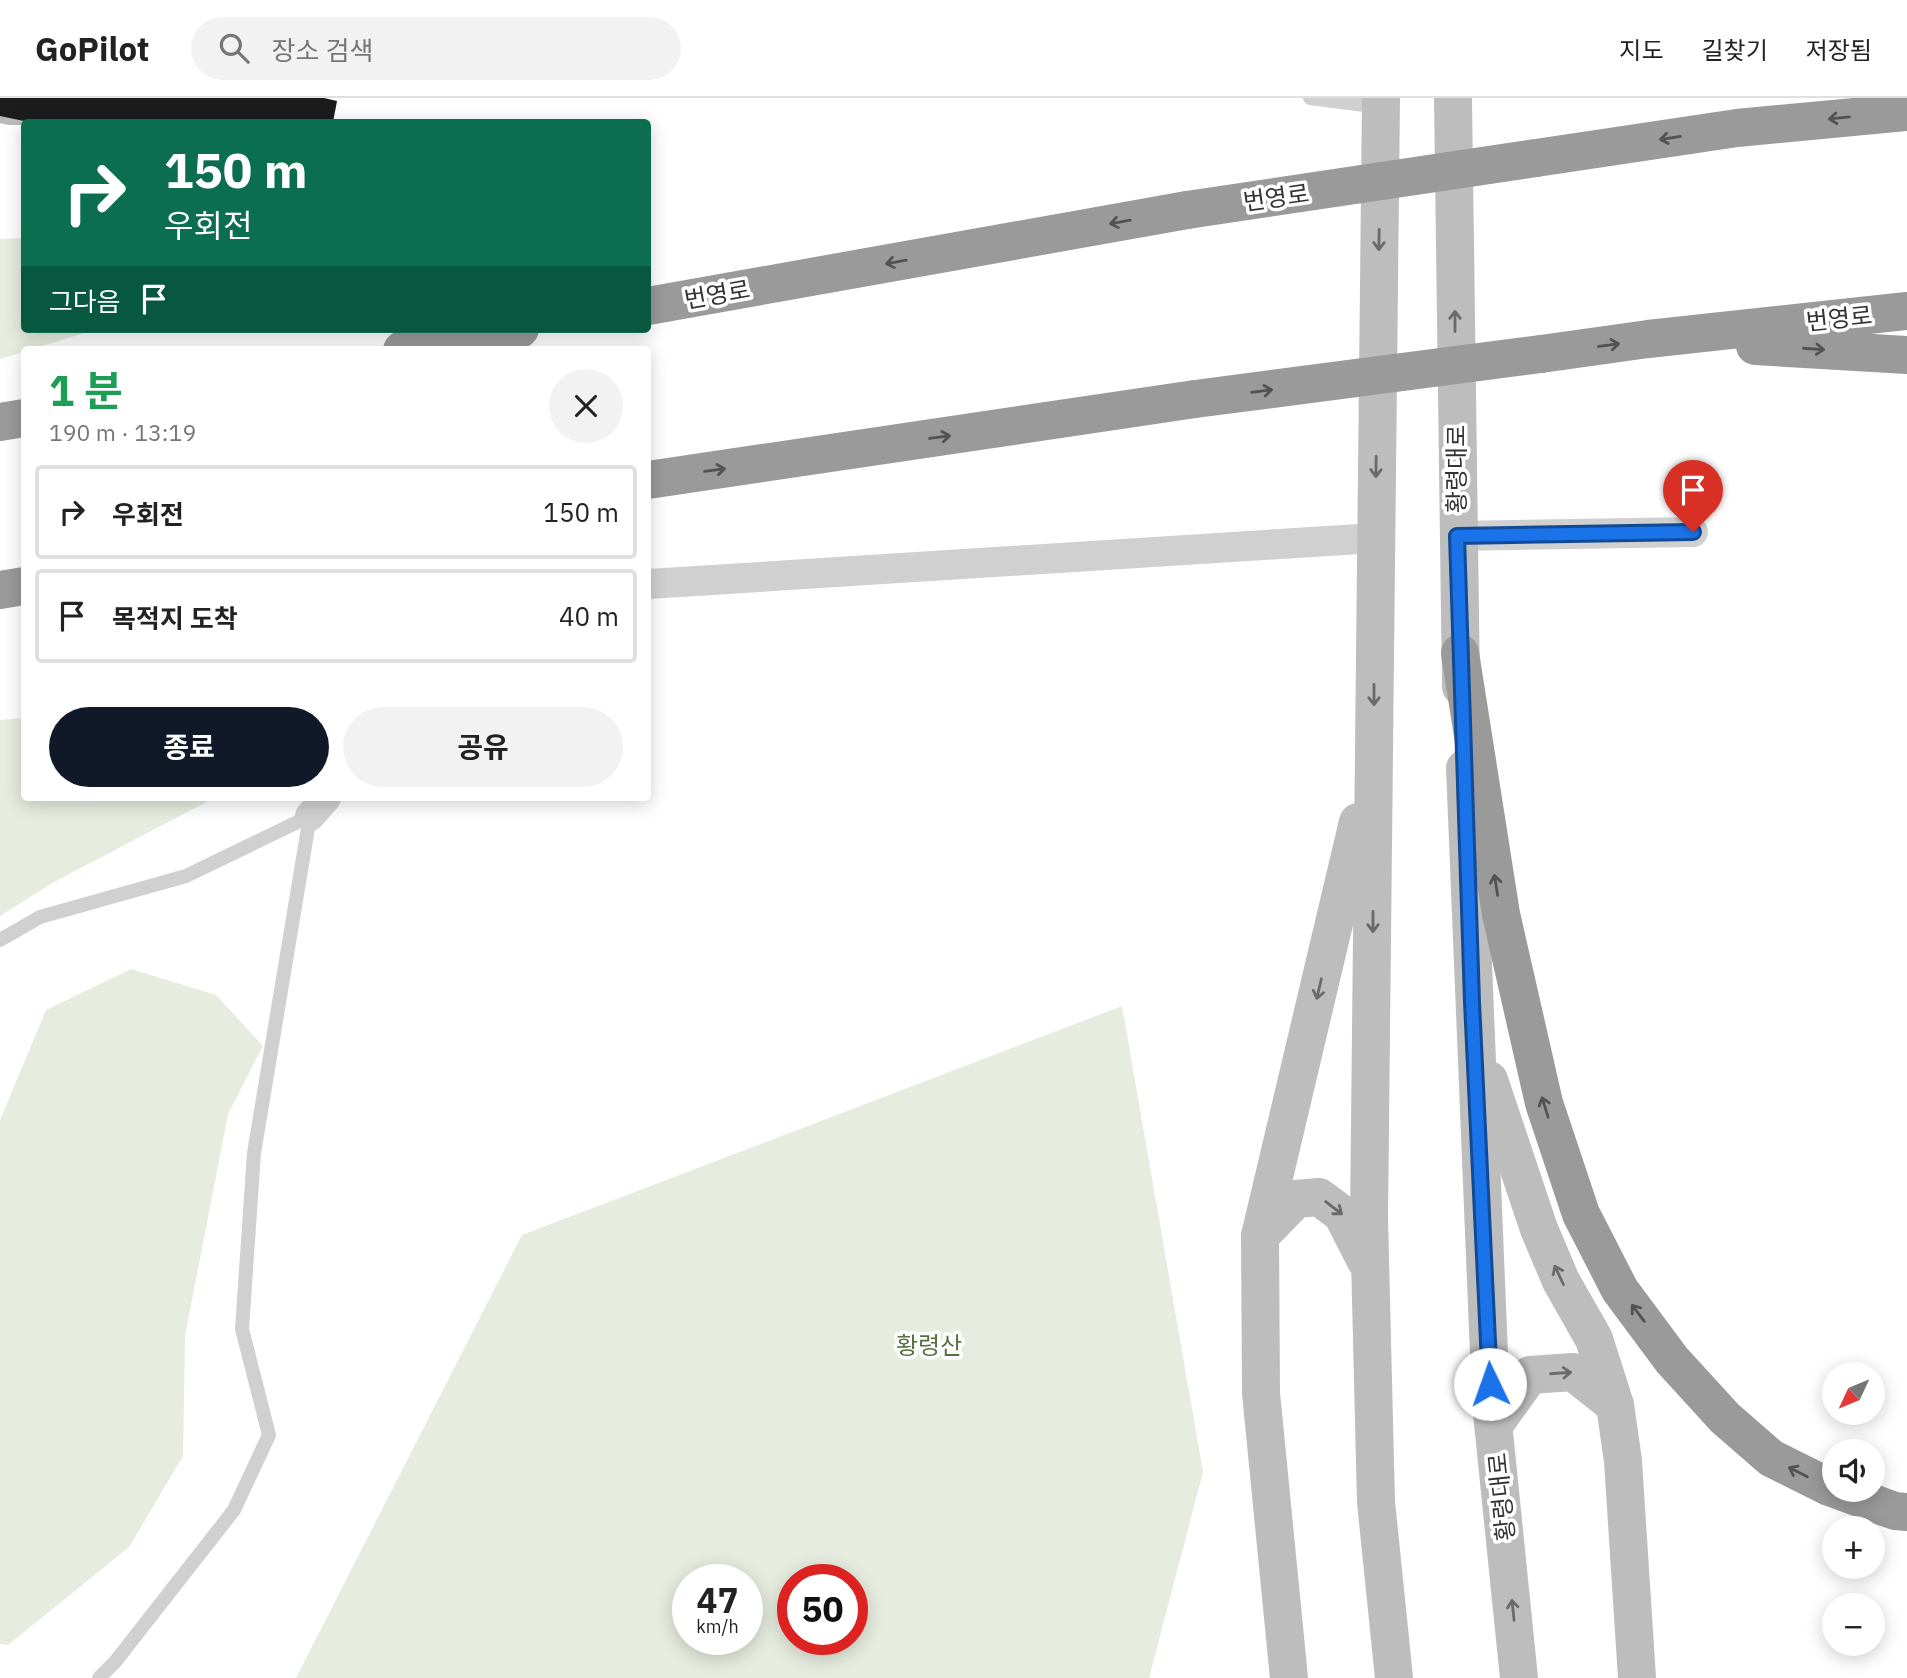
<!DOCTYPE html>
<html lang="ko">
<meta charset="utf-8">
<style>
body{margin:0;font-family:"IBM Plex Sans","Noto Sans KR",sans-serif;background:#f2f2f2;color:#222;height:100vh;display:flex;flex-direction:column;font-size:26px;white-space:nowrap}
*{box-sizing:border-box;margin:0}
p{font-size:23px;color:#767676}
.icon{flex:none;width:38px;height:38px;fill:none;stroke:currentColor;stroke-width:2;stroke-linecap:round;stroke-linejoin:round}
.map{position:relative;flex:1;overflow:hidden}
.drawer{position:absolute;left:21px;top:248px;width:630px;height:455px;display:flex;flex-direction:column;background:#fff;border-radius:7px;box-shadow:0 4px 18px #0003}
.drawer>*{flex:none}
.hud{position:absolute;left:21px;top:21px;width:630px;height:214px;border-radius:7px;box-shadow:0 4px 18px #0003;background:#0b6e4f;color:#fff;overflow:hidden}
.needle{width:46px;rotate:226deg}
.controls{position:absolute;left:1822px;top:1264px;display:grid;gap:14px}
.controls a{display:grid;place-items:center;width:63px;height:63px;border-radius:50%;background:#fff;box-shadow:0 4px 18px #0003;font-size:35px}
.speed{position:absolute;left:672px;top:1466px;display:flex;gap:14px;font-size:35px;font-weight:700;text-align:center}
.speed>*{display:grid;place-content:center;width:91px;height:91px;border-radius:50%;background:#fff;box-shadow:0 4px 18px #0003;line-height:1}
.speed small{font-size:18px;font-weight:400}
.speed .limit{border:10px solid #d22;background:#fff;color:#111}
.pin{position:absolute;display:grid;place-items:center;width:60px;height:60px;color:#fff;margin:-72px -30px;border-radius:50% 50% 50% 0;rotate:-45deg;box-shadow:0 0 7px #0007}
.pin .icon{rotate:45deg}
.me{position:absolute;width:77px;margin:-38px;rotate:357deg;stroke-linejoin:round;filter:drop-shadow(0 0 5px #0008)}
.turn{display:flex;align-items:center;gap:24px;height:147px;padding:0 28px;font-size:32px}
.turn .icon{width:91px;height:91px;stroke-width:2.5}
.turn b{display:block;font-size:49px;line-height:60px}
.then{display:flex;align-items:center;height:66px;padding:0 28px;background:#0003;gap:14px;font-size:26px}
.round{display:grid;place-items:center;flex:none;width:74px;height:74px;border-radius:37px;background:#f2f2f2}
.summary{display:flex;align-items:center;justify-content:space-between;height:119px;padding:0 28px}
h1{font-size:42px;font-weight:700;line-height:52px;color:#1e9e55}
.button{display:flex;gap:14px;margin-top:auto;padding:14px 28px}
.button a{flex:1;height:80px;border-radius:42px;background:#111827;color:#fff;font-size:28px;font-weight:700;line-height:80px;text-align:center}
.button a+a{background:#f2f2f2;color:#222}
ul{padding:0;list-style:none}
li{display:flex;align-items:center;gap:21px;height:94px;margin:0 14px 10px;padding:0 14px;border:4px solid #e0e0e0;border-radius:7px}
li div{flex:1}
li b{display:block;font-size:26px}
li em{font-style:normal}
header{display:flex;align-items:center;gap:42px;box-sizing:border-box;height:98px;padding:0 35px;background:#fff;border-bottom:2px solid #e0e0e0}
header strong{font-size:33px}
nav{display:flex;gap:38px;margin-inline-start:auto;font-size:24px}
.search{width:490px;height:63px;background:#f2f2f2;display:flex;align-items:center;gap:18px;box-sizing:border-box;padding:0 24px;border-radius:38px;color:#767676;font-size:26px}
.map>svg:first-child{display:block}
.green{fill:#e6ecdf;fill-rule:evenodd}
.building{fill:#1a1a1a;filter:url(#shadow)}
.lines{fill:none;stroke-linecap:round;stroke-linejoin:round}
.lane{stroke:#d0d0d0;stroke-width:14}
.street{stroke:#d0d0d0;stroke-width:30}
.secondary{stroke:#bdbdbd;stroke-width:38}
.highway{stroke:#9a9a9a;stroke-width:38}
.highway-bridge{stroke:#9a9a9a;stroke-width:38}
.oneway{stroke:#525252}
.oneway2{stroke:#6a6a6a}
.route-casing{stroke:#114b97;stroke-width:18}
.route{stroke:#1a73e8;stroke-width:12}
.labels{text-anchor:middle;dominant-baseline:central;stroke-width:7;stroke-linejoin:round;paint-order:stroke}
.street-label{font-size:24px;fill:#333;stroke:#fff}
.park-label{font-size:24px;fill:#56703f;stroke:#fff}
</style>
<header>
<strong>GoPilot</strong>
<div class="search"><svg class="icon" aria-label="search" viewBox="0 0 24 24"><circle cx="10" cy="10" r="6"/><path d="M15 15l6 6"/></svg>장소 검색</div>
<nav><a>지도</a><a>길찾기</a><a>저장됨</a></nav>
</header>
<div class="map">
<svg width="1907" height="1580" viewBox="0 0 1907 1580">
<defs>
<filter id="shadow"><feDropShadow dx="-6" dy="6" stdDeviation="0" flood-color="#0004"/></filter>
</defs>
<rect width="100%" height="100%" fill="#fff"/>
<g class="green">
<polygon points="24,140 24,231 97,231 0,261 0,141"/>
<polygon points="24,620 24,700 214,700 54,784 0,818 0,622"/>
<polygon points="131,871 216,897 263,948 228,1016 185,1238 183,1358 129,1449 8,1547 0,1546 0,1022 46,912"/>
<path d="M1122,908L1203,1374L1149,1580H296L522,1137ZM688,1482H747V1542H688ZM793,1482H852V1542H793Z"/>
</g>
<polygon class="building" points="0,0 324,0 337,3 333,24 29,24 0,18"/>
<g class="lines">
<g class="lane">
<polyline points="1310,0 1380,9"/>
<polyline points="0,842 40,819 186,778 310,718"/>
<polyline points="99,1580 115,1564 234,1412 269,1337 242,1231 254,1055 310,718"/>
</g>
<g class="street">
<polyline points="1457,438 1693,434"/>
<polyline points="648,486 1375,440"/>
<polyline points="310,718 326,700"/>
</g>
<g class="secondary">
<polyline points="1381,0 1369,1120 1376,1404 1394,1580"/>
<polyline points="1453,0 1461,589"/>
<polyline points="1465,670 1491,1305 1519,1580"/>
<polyline points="1489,982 1539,1131 1561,1183 1594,1241 1615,1307 1623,1363 1637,1580"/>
<polyline points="1260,1138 1296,1101 1319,1099 1342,1116 1366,1163"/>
<polyline points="1494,1327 1530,1277 1573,1274 1615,1307"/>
<polyline points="1289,1580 1261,1295 1260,1138 1358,724"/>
</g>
<g class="highway">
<polyline points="1536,60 1737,30 1907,14"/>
<polyline points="648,208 1187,112"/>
<polyline points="1755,248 1907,257"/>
<polyline points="402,252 520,231"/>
<polyline points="1541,256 1648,241 1907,213"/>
<polyline points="0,324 24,320"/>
<polyline points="648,382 1195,301"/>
<polyline points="0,492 24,488"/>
<polyline points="1460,555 1501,816 1544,1005 1581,1116 1620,1192 1672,1262 1725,1320 1771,1360 1829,1389 1895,1413 1907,1414"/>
</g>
<g class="highway-bridge">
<polyline points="1187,112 1536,60"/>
<polyline points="1195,301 1541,256"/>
</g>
</g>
<defs><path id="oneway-shaft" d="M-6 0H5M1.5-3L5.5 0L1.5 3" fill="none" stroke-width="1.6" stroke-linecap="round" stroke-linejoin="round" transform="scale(1.75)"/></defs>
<g class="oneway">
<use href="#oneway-shaft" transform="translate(1839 20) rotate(174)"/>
<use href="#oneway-shaft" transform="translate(1670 40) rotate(171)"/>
<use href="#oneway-shaft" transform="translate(1120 124) rotate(170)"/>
<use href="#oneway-shaft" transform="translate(896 164) rotate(170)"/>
<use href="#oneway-shaft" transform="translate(1609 247) rotate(-8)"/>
<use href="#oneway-shaft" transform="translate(1814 251) rotate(4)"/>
<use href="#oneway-shaft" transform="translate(1262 293) rotate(-7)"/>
<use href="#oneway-shaft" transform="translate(940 339) rotate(-8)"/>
<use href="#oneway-shaft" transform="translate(715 372) rotate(-8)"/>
<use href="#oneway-shaft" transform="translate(1496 787) rotate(-99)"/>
<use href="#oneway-shaft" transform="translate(1545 1009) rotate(-107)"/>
<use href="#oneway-shaft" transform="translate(1638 1215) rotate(-127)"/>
<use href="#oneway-shaft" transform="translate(1798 1374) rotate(-153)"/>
</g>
<g class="oneway2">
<use href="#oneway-shaft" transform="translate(1379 142) rotate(91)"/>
<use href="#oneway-shaft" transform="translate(1455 223) rotate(-90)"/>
<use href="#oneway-shaft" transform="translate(1376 369) rotate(91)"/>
<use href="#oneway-shaft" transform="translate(1374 597) rotate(90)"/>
<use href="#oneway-shaft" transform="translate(1373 824) rotate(90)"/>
<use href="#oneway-shaft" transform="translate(1319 891) rotate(103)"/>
<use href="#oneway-shaft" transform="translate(1334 1110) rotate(38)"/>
<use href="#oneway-shaft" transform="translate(1559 1177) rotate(-115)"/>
<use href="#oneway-shaft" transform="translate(1561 1275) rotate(-4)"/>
<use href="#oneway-shaft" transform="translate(1513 1512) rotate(-96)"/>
</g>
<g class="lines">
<defs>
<polyline id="route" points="1490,1286 1472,904 1457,438 1693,434"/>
</defs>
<use href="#route" class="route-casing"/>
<use href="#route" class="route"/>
</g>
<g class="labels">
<g class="street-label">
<text transform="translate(1276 99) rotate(-8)">번영로</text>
<text transform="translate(717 196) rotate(-10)">번영로</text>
<text transform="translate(1839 220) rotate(-6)">번영로</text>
<text transform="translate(1456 371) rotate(-90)">황령대로</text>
<text transform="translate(1501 1399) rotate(-96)">황령대로</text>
</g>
<g class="park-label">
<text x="929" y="1247">황령산</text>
</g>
</g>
</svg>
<div class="controls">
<a><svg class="needle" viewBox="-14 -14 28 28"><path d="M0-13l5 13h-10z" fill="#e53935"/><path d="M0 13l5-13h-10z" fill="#767676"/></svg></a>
<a><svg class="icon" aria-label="sound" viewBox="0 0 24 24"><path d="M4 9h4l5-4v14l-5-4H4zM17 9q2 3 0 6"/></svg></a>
<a>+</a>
<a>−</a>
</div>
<div class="speed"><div>47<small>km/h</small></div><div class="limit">50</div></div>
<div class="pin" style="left:1693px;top:434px;background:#d93025"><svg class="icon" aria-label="arrive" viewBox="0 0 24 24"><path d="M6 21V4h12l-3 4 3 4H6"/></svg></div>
<svg class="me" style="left:1490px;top:1286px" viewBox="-20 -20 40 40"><circle r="19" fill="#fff"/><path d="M0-13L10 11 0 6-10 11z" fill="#1a73e8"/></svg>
<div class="hud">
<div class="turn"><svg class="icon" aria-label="right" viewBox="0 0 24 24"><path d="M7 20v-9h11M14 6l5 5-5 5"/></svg><div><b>150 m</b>우회전</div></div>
<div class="then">그다음<svg class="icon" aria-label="arrive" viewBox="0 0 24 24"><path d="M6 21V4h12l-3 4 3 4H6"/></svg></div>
</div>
<section class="drawer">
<div class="summary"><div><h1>1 분</h1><p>190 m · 13:19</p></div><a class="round"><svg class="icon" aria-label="close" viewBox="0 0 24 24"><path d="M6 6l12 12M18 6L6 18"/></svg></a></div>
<ul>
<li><svg class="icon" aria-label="right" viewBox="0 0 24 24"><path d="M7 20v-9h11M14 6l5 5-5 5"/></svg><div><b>우회전</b></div><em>150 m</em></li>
<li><svg class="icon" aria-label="arrive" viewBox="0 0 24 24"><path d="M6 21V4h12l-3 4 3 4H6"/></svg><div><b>목적지 도착</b></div><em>40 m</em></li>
</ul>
<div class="button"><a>종료</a><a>공유</a></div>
</section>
</div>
